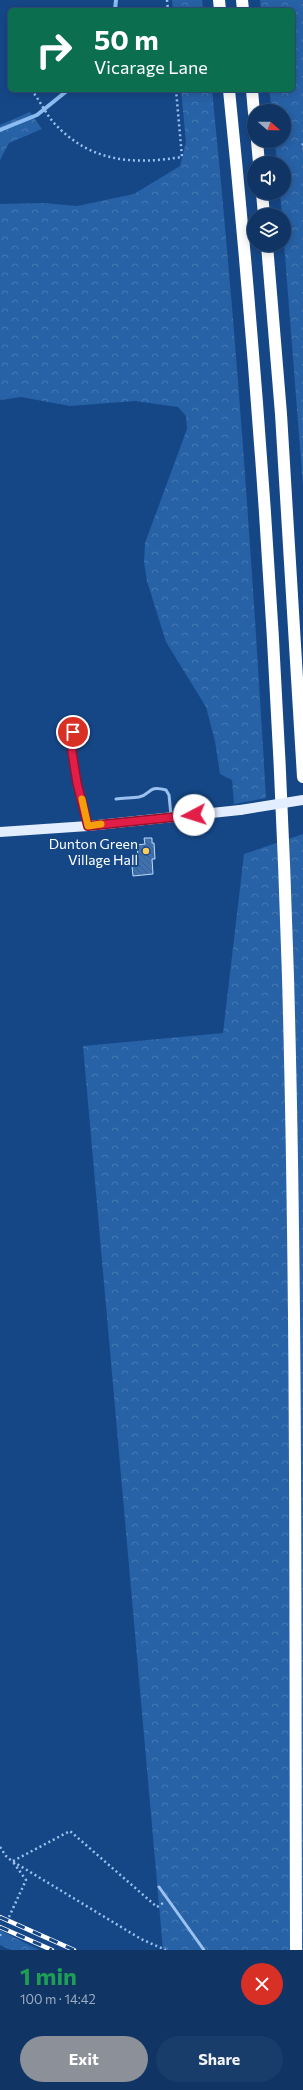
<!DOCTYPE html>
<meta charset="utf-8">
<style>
body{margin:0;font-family:Commissioner,sans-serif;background:#193d6b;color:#f1f3f6;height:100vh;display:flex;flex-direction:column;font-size:15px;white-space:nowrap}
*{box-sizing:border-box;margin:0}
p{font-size:13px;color:#9cabbf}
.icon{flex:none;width:22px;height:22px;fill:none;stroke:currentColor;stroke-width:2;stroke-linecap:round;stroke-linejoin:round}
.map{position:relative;height:1950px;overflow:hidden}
.sheet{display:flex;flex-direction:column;background:#103565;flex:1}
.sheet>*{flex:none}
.top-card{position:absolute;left:8px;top:8px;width:287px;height:84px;border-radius:6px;box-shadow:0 2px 10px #0003,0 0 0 1px #305079;background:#0b6e4f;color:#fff;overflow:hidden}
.needle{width:26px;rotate:110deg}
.buttons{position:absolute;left:247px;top:104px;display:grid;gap:8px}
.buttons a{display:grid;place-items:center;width:44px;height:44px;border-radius:50%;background:#103565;box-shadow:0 2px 10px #0003,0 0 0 1px #305079;font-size:20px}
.pin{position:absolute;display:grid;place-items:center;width:34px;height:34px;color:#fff;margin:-17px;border:2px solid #fff;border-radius:50%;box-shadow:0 1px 4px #0007}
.me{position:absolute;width:44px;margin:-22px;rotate:265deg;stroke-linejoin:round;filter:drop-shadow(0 0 3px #0008)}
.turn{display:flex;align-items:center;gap:14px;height:84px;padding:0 20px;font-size:18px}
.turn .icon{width:52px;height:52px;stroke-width:2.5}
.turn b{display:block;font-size:28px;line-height:34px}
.round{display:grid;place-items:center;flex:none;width:42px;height:42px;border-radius:21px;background:#193d6b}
.headline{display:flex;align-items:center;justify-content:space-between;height:68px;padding:0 20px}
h1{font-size:24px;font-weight:700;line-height:30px;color:#1e9e55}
.cta{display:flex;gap:8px;margin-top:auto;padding:8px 20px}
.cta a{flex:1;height:46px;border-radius:24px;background:#8c9099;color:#fff;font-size:16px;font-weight:700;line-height:46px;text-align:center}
.cta a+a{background:#193d6b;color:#f1f3f6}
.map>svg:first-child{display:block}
.forest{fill:url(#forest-crowns)}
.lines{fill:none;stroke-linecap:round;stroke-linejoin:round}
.stream{stroke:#8cbcf2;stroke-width:4}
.building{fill:url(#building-back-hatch);stroke:#c0dbfb}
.path{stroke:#9ac1ef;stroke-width:2.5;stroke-dasharray:2 3;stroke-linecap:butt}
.service{stroke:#9ac1ef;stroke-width:3}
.minor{stroke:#9ac1ef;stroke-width:4}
.primary{stroke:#e2edff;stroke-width:10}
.motorway{stroke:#fff;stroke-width:12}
.rail-casing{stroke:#fff;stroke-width:4.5}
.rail{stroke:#154787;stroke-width:3;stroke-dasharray:9;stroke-linecap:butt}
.primary-bridge{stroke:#e2edff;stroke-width:10}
.route-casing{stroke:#92132f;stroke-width:10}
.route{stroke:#e11d48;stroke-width:7}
.slow{stroke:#f59e0b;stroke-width:7}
.poi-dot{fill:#ffce58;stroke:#154787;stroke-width:1.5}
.labels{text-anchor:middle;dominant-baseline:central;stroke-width:4;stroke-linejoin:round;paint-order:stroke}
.poi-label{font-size:14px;fill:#fff;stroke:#154787;text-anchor:end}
</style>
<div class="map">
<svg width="303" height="1950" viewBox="0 0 303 1950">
<defs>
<pattern id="forest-crowns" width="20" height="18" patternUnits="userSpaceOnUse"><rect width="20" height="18" fill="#2761a6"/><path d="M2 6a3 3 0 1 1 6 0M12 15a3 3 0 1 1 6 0" fill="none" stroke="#4779b3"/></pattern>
<pattern id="building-back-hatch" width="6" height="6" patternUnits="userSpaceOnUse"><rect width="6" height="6" fill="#3d71b2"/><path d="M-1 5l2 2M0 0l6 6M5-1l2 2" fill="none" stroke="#455d7a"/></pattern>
</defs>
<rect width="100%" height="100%" fill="#154787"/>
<g class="forest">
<polygon points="172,0 202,0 203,10 173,10"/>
<polygon points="260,0 303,0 303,486 284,243 284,215 282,215 280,193 284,193 284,163 277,163 275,141 284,141 284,111 272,111 269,90 293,90 293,10 261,10"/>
<path d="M181,90H212C236,326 252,561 266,798L234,804L232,780L220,774L215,741L206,707L166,642L147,581L144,562L145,543L187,429L186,416L178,407L135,401L70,406L21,397L0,400V204L43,203L77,206L134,194L180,166L186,142Z"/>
<polygon points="30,112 42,129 9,143 0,160 0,125"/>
<polygon points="303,834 303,1950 163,1950 83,1046 223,1033 244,854"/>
<polygon points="0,1930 39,1950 11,1950 0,1945"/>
</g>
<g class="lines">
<g class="stream">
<polyline points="115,10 116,0"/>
<polyline points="0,130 37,115 68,90"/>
</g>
</g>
<polygon class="building" points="144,838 152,838 152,843 154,843 155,859 152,859 153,874 133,876 131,857 138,857 137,845 145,844"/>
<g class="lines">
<g class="path">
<polyline points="167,0 168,10"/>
<path d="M31,90C40,100 45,113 54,123C90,162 132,165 182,157L176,90"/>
<polyline points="302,145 303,144"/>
<polyline points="0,1847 6,1856 12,1861 141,1939 166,1950"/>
<polyline points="13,1861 70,1831 157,1907 163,1903"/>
<polyline points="9,1917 26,1880 13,1862"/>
<polyline points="0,1936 1,1932"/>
</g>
<g class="service">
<path d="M116,799C124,798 132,798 139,797C152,794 147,785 166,790L169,795L171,815"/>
<polyline points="159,1887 204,1950"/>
</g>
<polyline class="minor" points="73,732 72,752 77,783 88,826"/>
<polyline class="primary" points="0,832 88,826 240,810"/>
<g class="motorway">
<polyline points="219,0 220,10"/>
<polyline points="242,0 243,10"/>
<path d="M229,90C259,385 279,681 288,977C297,1301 295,1626 296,1950"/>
<polyline points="252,90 254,113"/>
<polyline points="257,141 259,163"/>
<polyline points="262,193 264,215"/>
<polyline points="267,245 281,414 303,777"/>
</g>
<defs>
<g id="rail">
<polyline points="0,1917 74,1950"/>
<polyline points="0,1927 52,1950"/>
</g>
</defs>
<use href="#rail" class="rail-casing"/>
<use href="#rail" class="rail"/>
<polyline class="primary-bridge" points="240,810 303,800"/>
</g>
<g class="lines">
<defs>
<polyline id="route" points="73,732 72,752 77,783 88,826 194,815"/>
</defs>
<use href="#route" class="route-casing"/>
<use href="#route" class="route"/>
<polyline class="slow" points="82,799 88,826 101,824"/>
</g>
<circle class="poi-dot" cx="146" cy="851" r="4"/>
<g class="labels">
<g class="poi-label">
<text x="138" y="843">Dunton Green<tspan x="138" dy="16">Village Hall</tspan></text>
</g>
</g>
</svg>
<div class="buttons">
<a><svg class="needle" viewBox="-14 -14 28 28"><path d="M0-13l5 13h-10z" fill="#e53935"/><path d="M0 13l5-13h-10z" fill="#9cabbf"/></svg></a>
<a><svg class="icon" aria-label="sound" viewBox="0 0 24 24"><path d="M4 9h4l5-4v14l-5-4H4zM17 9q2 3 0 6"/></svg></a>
<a><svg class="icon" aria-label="layers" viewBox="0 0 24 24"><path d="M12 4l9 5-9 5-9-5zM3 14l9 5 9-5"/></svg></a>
</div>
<div class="pin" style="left:73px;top:732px;background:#d93025"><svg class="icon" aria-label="arrive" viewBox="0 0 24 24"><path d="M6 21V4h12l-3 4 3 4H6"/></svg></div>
<svg class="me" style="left:194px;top:815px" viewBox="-20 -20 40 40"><circle r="19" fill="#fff"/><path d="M0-13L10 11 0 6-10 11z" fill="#e11d48"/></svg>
<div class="top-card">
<div class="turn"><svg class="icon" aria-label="right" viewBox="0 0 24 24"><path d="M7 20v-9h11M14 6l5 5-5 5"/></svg><div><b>50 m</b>Vicarage Lane</div></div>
</div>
</div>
<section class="sheet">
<div class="headline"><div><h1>1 min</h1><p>100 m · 14:42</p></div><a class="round" style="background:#d93025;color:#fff"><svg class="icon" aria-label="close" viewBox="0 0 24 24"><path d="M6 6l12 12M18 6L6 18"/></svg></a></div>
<div class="cta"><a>Exit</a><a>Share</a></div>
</section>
